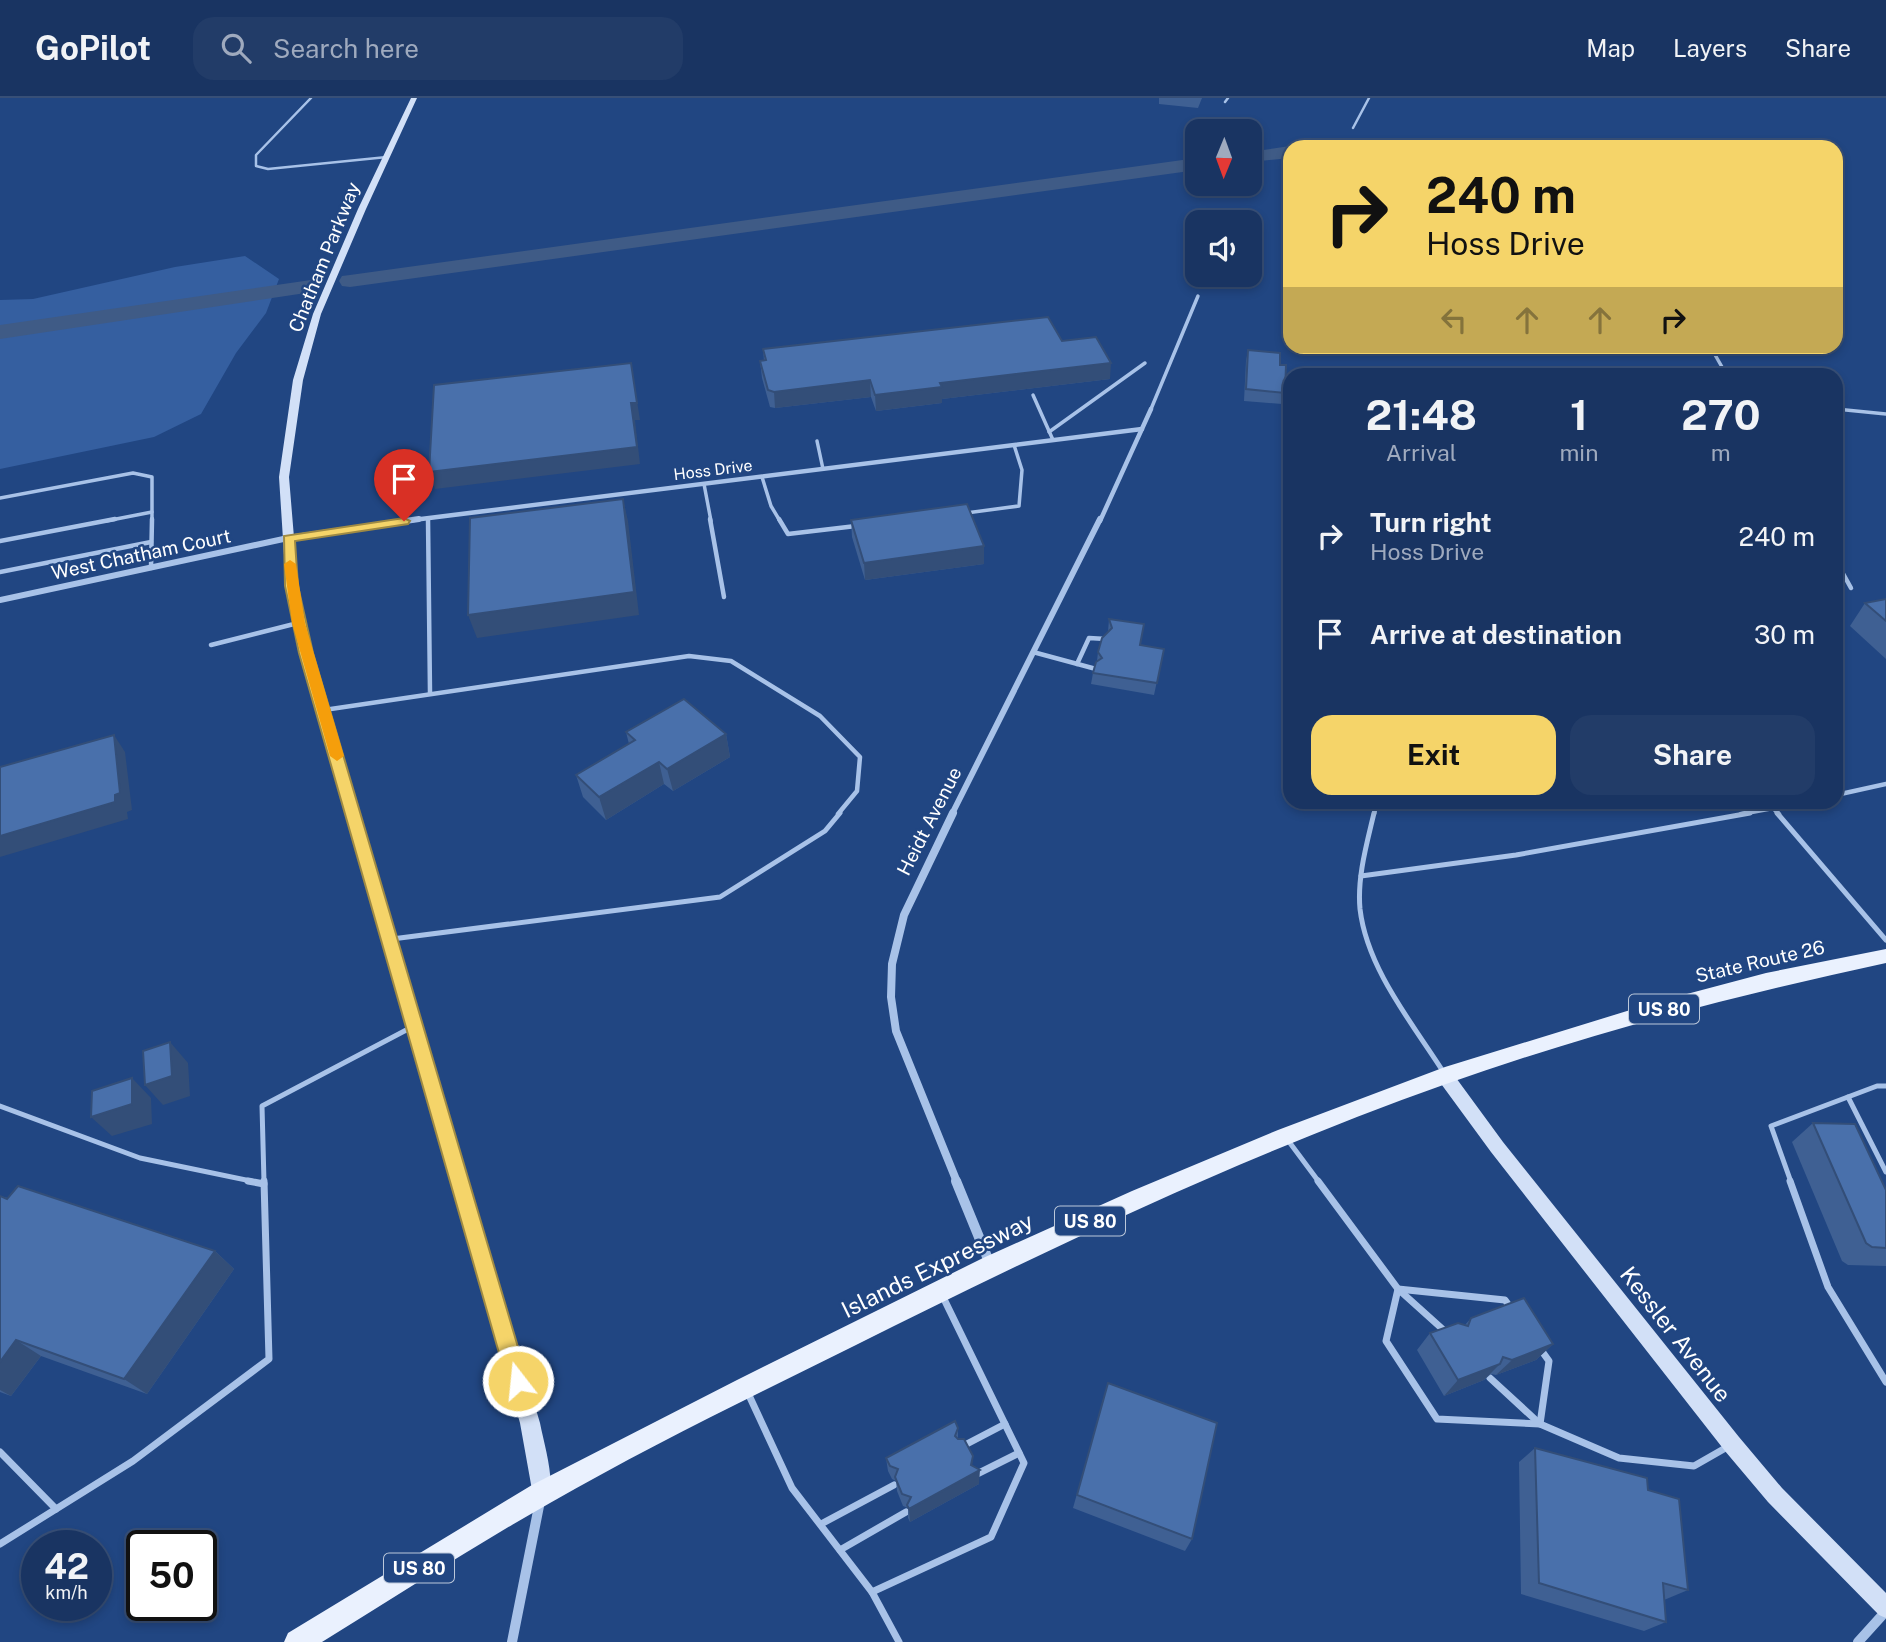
<!DOCTYPE html>
<style>
body{margin:0;font-family:"Public Sans",sans-serif;background:#223c68;color:#f1f3f6;height:100vh;display:flex;flex-direction:column;font-size:26px;white-space:nowrap}
*{box-sizing:border-box;margin:0}
p{font-size:23px;color:#9faabe}
.icon{flex:none;width:38px;height:38px;fill:none;stroke:currentColor;stroke-width:2;stroke-linecap:round;stroke-linejoin:round}
.map{position:relative;flex:1;overflow:hidden}
.side{position:absolute;left:1283px;top:270px;width:560px;height:441px;display:flex;flex-direction:column;background:#193462;border-radius:21px;box-shadow:0 4px 10px #0003,0 0 0 2px #374f77}
.side>*{flex:none}
.guide{position:absolute;left:1283px;top:42px;width:560px;height:214px;border-radius:21px;box-shadow:0 4px 10px #0003,0 0 0 2px #374f77;background:#f5d469;color:#111;overflow:hidden}
.needle{width:46px;rotate:181deg}
.buttons{position:absolute;left:1185px;top:21px;display:grid;gap:14px}
.buttons a{display:grid;place-items:center;width:77px;height:77px;border-radius:14px;background:#193462;box-shadow:0 4px 10px #0003,0 0 0 2px #374f77;font-size:35px}
.speed{position:absolute;left:21px;top:1432px;display:flex;gap:14px;font-size:35px;font-weight:700;text-align:center}
.speed>*{display:grid;place-content:center;width:91px;height:91px;border-radius:50%;background:#193462;box-shadow:0 4px 10px #0003,0 0 0 2px #374f77;line-height:1}
.speed small{font-size:18px;font-weight:400}
.speed .limit{border:4px solid #111;border-radius:10px;background:#fff;color:#111}
.pin{position:absolute;display:grid;place-items:center;width:60px;height:60px;color:#fff;margin:-72px -30px;border-radius:50% 50% 50% 0;rotate:-45deg;box-shadow:0 0 7px #0007}
.pin .icon{rotate:45deg}
.me{position:absolute;width:77px;margin:-38px;rotate:344deg;stroke-linejoin:round;filter:drop-shadow(0 0 5px #0008)}
.turn{display:flex;align-items:center;gap:24px;height:147px;padding:0 28px;font-size:32px}
.turn .icon{width:91px;height:91px;stroke-width:2.5}
.turn b{display:block;font-size:49px;line-height:60px}
.lanes{display:flex;align-items:center;height:66px;padding:0 28px;background:#0003;justify-content:center;gap:35px;direction:ltr}
.lanes .off{opacity:.35}
.eta{display:flex;justify-content:space-evenly;align-items:center;height:119px;text-align:center}
.eta b{font-size:42px;font-weight:700;line-height:49px}
.primary-button{display:flex;gap:14px;margin-top:auto;padding:14px 28px}
.primary-button a{flex:1;height:80px;border-radius:21px;background:#f5d469;color:#111;font-size:28px;font-weight:700;line-height:80px;text-align:center}
.primary-button a+a{background:#223c68;color:#f1f3f6}
ul{padding:0;list-style:none}
li{display:flex;align-items:center;gap:21px;height:98px;padding:0 28px}
li div{flex:1}
li b{display:block;font-size:26px}
li em{font-style:normal}
header{display:flex;align-items:center;gap:42px;box-sizing:border-box;height:98px;padding:0 35px;background:#193462;border-bottom:2px solid #374f77}
header strong{font-size:33px}
nav{display:flex;gap:38px;margin-inline-start:auto;font-size:24px}
.search{width:490px;height:63px;background:#223c68;display:flex;align-items:center;gap:18px;box-sizing:border-box;padding:0 24px;border-radius:21px;color:#9faabe;font-size:26px}
.map>svg:first-child{display:block}
.green{fill:#355fa0}
.lines{fill:none;stroke-linecap:round;stroke-linejoin:round}
.canal{fill:#3f5b86;fill-rule:evenodd}
.lane-far4{stroke:#a8c2e8;stroke-width:2.5}
.lane-far3{stroke:#a8c2e8;stroke-width:3.5}
.lane-far2{stroke:#a8c2e8;stroke-width:4.5}
.lane-far1{stroke:#a8c2e8;stroke-width:5}
.lane{stroke:#a8c2e8;stroke-width:7}
.street-far3{stroke:#a8c2e8;stroke-width:4.5}
.street-far2{stroke:#a8c2e8;stroke-width:6}
.street-far1{stroke:#a8c2e8;stroke-width:8}
.street{stroke:#a8c2e8;stroke-width:10}
.secondary{fill:#d2e0f7;fill-rule:evenodd}
.primary{fill:#eaf1fe;fill-rule:evenodd}
.wall{fill:#3f6093}
.shaded-wall{fill:#334e78}
.building{fill:#4970ab;stroke:#334e78;stroke-width:2}
.route{fill:#f5d469;stroke:#9f8a44;stroke-width:2}
.slow{fill:#f59e0b}
.labels{text-anchor:middle;dominant-baseline:central;stroke-width:5;stroke-linejoin:round;paint-order:stroke}
.far-street-label{font-size:16px;fill:#fff;stroke:#214682}
.shield{fill:#214682;stroke:#bcc8da;stroke-width:2}
.shield-label{font-size:18px;font-weight:bold;fill:#fff}
.street-label{font-size:19px;fill:#fff;stroke:#214682}
.near-street-label{font-size:23px;fill:#fff;stroke:#214682}
</style>
<header>
<strong>GoPilot</strong>
<div class="search"><svg class="icon" aria-label="search" viewBox="0 0 24 24"><circle cx="10" cy="10" r="6"/><path d="M15 15l6 6"/></svg>Search here</div>
<nav><a>Map</a><a>Layers</a><a>Share</a></nav>
</header>
<div class="map">
<svg width="1886" height="1544" viewBox="0 0 1886 1544">
<rect width="100%" height="100%" fill="#214682"/>
<polygon class="green" points="245,158 279,181 266,215 236,255 201,316 154,339 0,371 0,202 33,201 175,169"/>
<g class="lines">
<g class="canal">
<polygon points="1290,48 1292,49 1290,49 1290,60 1250,64 1250,54"/>
<polygon points="1197,60 1197,72 350,189 342,188 339,183 342,178 350,177"/>
<polygon points="311,182 319,183 322,188 319,193 0,241 0,227"/>
</g>
<g class="lane-far4">
<polyline points="311,0 256,57 256,68 268,71 387,59"/>
<polyline points="1225,4 1228,0"/>
<polyline points="1353,30 1369,0"/>
</g>
<g class="lane-far3">
<polyline points="1710,248 1726,276"/>
<polyline points="1033,297 1053,342"/>
<polyline points="1151,311 1198,198"/>
<polyline points="1836,311 1886,316"/>
<polyline points="1049,334 1145,265"/>
<polyline points="817,343 823,371"/>
<polyline points="762,379 771,408 780,423"/>
<polyline points="704,386 711,423"/>
<polyline points="0,400 133,375 152,379 152,423"/>
<polyline points="966,415 1019,408 1022,372 1014,347"/>
<polyline points="428,420 428,423"/>
<polyline points="106,423 152,414"/>
</g>
<g class="lane-far2">
<polyline points="428,421 430,595"/>
<polyline points="710,421 724,499"/>
<polyline points="779,421 788,436 856,428"/>
<polyline points="0,443 115,421"/>
<polyline points="1836,463 1851,490"/>
<polyline points="151,470 152,421"/>
<polyline points="0,474 151,444"/>
<polyline points="211,547 298,525"/>
<polyline points="1033,554 1096,571"/>
<polyline points="1077,566 1089,540 1106,541"/>
<polyline points="324,612 689,558 731,563 820,618 860,659 857,693 838,716"/>
<polyline points="1836,697 1886,686"/>
<polyline points="1374,716 1377,704"/>
<polyline points="1741,716 1773,710"/>
<polyline points="1779,716 1773,710 1803,704"/>
</g>
<g class="lane-far1">
<path d="M1374,715C1367,745 1357,779 1360,811C1367,871 1413,926 1444,975"/>
<polyline points="1777,715 1886,842"/>
<polyline points="1361,778 1516,757 1750,715"/>
<polyline points="392,841 720,799 825,733 840,715"/>
<polyline points="1848,999 1886,1074"/>
<polyline points="0,1008 140,1060 256,1084"/>
<polyline points="1287,1041 1319,1084"/>
<polyline points="264,1084 262,1008 412,929"/>
<polyline points="1791,1084 1771,1028 1877,988 1886,988"/>
</g>
<g class="lane">
<polyline points="248,1083 264,1086"/>
<polyline points="1318,1083 1398,1191 1448,1236"/>
<polyline points="1790,1083 1828,1189 1886,1284"/>
<polygon points="1398,1191 1505,1202 1549,1263 1540,1326 1437,1321 1386,1243"/>
<polyline points="1490,1280 1540,1326 1619,1360 1694,1368 1729,1348"/>
<polyline points="747,1293 792,1390 872,1494 899,1544"/>
<polyline points="961,1349 1005,1326"/>
<polyline points="0,1354 56,1411"/>
<polyline points="975,1377 1019,1355"/>
<polyline points="821,1426 894,1387"/>
<polyline points="0,1446 133,1363 269,1261 264,1083"/>
<polyline points="840,1452 906,1414"/>
<polyline points="872,1494 991,1439 1024,1365 943,1199"/>
</g>
<g class="street-far3">
<polyline points="405,423 1142,331"/>
<polyline points="1100,423 1151,311"/>
</g>
<g class="street-far2">
<polyline points="0,502 288,440 419,421"/>
<polyline points="952,716 1100,421"/>
</g>
<polyline class="street-far1" points="953,715 904,817 892,866 891,899 896,933 957,1084"/>
<g class="street">
<polyline points="956,1083 990,1166"/>
<polyline points="512,1544 540,1403"/>
<polyline points="1858,1544 1886,1513"/>
</g>
<g class="secondary">
<path d="M411,0H417L366,111L321,216L303,282L289,379L298,488L312,555L540,1325C544,1346 556,1384 548,1403L541,1406L534,1403L520,1325L300,555L286,488L279,379L293,282L313,216L358,111Z"/>
<polygon points="1445,971 1451,973 1503,1044 1739,1339 1782,1390 1886,1495 1886,1520 1879,1517 1768,1404 1725,1353 1491,1054 1439,983 1437,978 1439,973"/>
</g>
<path class="primary" d="M1886,851V865C1737,897 1590,935 1446,986C1243,1058 1048,1151 856,1247C753,1298 649,1348 550,1405C472,1449 397,1498 322,1544H284L288,1535L532,1387L737,1282L983,1160L1132,1093L1278,1032L1445,969L1653,905L1766,875Z"/>
</g>
<g class="wall">
<polygon points="1159,0 1202,0 1198,10 1159,6"/>
<polygon points="1062,243 1110,281 942,301 942,305 876,313 871,299 775,310 770,309 762,280 760,263 764,263 763,251"/>
<polygon points="1248,252 1280,267 1285,295 1282,306 1244,303 1246,263"/>
<polygon points="851,422 984,448 984,466 865,482 852,439"/>
<polygon points="1886,501 1886,561 1850,528 1865,505"/>
<polygon points="1109,521 1141,547 1164,551 1154,597 1091,586 1093,575 1097,563 1098,554 1108,534"/>
<polygon points="626,634 726,636 730,659 673,693 664,686 606,722 583,699 576,677 629,646"/>
<polygon points="1813,1025 1886,1092 1886,1168 1848,1167 1842,1163 1792,1044"/>
<polygon points="0,1098 215,1153 234,1171 147,1296 41,1258 11,1298 0,1294"/>
<polygon points="1471,1220 1553,1246 1536,1262 1496,1277 1491,1276 1484,1282 1444,1298 1417,1252 1430,1235 1465,1227"/>
<polygon points="1108,1285 1192,1441 1185,1453 1073,1410"/>
<polygon points="958,1330 958,1341 972,1368 979,1386 910,1424 908,1420 908,1410 903,1408 897,1393 896,1383 892,1381 888,1373 886,1360"/>
<polygon points="1535,1350 1648,1392 1688,1492 1664,1502 1666,1524 1644,1533 1521,1496 1519,1364"/>
</g>
<g class="shaded-wall">
<polygon points="631,265 640,322 635,322 640,366 435,391 429,374"/>
<polygon points="1111,265 1110,281 942,301 942,305 876,313 875,297 940,285"/>
<polygon points="870,282 871,299 775,310 774,294"/>
<polygon points="623,401 628,423 639,517 477,540 468,517"/>
<polygon points="984,448 984,466 865,482 864,465"/>
<polygon points="726,636 730,659 673,693 667,671"/>
<polygon points="114,637 125,654 132,712 127,714 128,721 0,759 0,738 115,697"/>
<polygon points="659,664 664,686 606,722 599,699"/>
<polygon points="170,944 188,965 190,998 163,1007 145,987"/>
<polygon points="132,980 151,1000 152,1026 112,1038 91,1019"/>
<polygon points="215,1153 234,1171 147,1296 124,1281"/>
<polygon points="16,1242 41,1258 11,1298 0,1292 0,1264"/>
<polygon points="1553,1246 1536,1262 1496,1277 1512,1262"/>
<polygon points="1500,1266 1484,1282 1444,1298 1458,1282"/>
<polygon points="973,1358 972,1372 980,1372 979,1386 910,1424 909,1411 971,1367"/>
</g>
<g class="building">
<polygon points="1048,219 1062,243 1096,239 1111,265 940,285 942,289 875,297 870,282 774,294 768,292 760,263 766,262 763,251"/>
<polygon points="1248,252 1280,255 1280,267 1286,267 1285,295 1246,291"/>
<polygon points="631,265 637,305 631,305 637,349 429,374 434,287"/>
<polygon points="623,401 634,494 468,517 470,420"/>
<polygon points="967,406 984,448 864,465 851,422"/>
<polygon points="1886,501 1886,523 1865,505"/>
<polygon points="1109,521 1144,526 1140,547 1164,551 1157,585 1093,575 1096,564 1102,560 1098,554 1102,540 1112,530"/>
<polygon points="684,601 726,636 667,671 659,664 599,699 576,677 635,642 626,634"/>
<polygon points="114,637 120,695 115,697 115,704 0,738 0,669"/>
<polygon points="170,944 172,978 145,987 143,953"/>
<polygon points="132,980 132,1006 91,1019 92,993"/>
<polygon points="1813,1025 1855,1026 1886,1092 1886,1150 1872,1149 1866,1145"/>
<polygon points="18,1088 215,1153 124,1281 16,1242 0,1264 0,1098 7,1101"/>
<polygon points="1524,1200 1553,1246 1512,1262 1503,1259 1500,1266 1458,1282 1430,1235 1458,1225 1468,1228 1471,1220"/>
<polygon points="1108,1285 1217,1325 1192,1441 1077,1397"/>
<polygon points="955,1323 958,1330 955,1338 958,1341 964,1341 973,1358 971,1367 980,1372 909,1411 907,1407 911,1399 902,1396 895,1379 898,1371 890,1368 886,1360"/>
<polygon points="1535,1350 1647,1380 1648,1392 1679,1401 1688,1492 1663,1485 1666,1524 1539,1485"/>
</g>
<polygon class="route" points="404,420 410,423 408,426 295,443 298,488 313,555 528,1283 525,1290 518,1293 510,1290 507,1283 299,555 285,488 284,438"/>
<polygon class="slow" points="290,462 296,466 305,525 344,658 337,663 330,658 292,525 284,466"/>
<g class="labels">
<g class="far-street-label">
<text transform="translate(713 372) rotate(-7)">Hoss Drive</text>
</g>
<g class="shield">
<rect x="1629" y="896.5" width="70" height="29" rx="5"/>
<rect x="1055" y="1108.5" width="70" height="29" rx="5"/>
<rect x="384" y="1455.5" width="70" height="29" rx="5"/>
</g>
<g class="shield-label">
<text x="1664" y="911">US 80</text>
<text x="1090" y="1123">US 80</text>
<text x="419" y="1470">US 80</text>
</g>
<g class="street-label">
<text transform="translate(324 159) rotate(-68)">Chatham Parkway</text>
<text transform="translate(141 456) rotate(-12)">West Chatham Court</text>
<text transform="translate(929 723) rotate(-63)">Heidt Avenue</text>
<text transform="translate(1760 863) rotate(-13)">State Route 26</text>
</g>
<g class="near-street-label">
<text transform="translate(937 1167) rotate(-26)">Islands Expressway</text>
<text transform="translate(1676 1236) rotate(52)">Kessler Avenue</text>
</g>
</g>
</svg>
<div class="buttons">
<a><svg class="needle" viewBox="-14 -14 28 28"><path d="M0-13l5 13h-10z" fill="#e53935"/><path d="M0 13l5-13h-10z" fill="#9faabe"/></svg></a>
<a><svg class="icon" aria-label="sound" viewBox="0 0 24 24"><path d="M4 9h4l5-4v14l-5-4H4zM17 9q2 3 0 6"/></svg></a>
</div>
<div class="speed"><div>42<small>km/h</small></div><div class="limit">50</div></div>
<div class="pin" style="left:404px;top:423px;background:#d93025"><svg class="icon" aria-label="arrive" viewBox="0 0 24 24"><path d="M6 21V4h12l-3 4 3 4H6"/></svg></div>
<svg class="me" style="left:518px;top:1283px" viewBox="-20 -20 40 40"><circle r="17" fill="#f5d469" stroke="#fff" stroke-width="3"/><path d="M0-11L8 9 0 5-8 9z" fill="#fff"/></svg>
<div class="guide">
<div class="turn"><svg class="icon" aria-label="right" viewBox="0 0 24 24"><path d="M7 20v-9h11M14 6l5 5-5 5"/></svg><div><b>240 m</b>Hoss Drive</div></div>
<div class="lanes"><svg class="icon off" aria-label="left" viewBox="0 0 24 24"><path d="M17 20v-9H6M10 6l-5 5 5 5"/></svg><svg class="icon off" aria-label="ahead" viewBox="0 0 24 24"><path d="M12 20V5M6 11l6-6 6 6"/></svg><svg class="icon off" aria-label="ahead" viewBox="0 0 24 24"><path d="M12 20V5M6 11l6-6 6 6"/></svg><svg class="icon" aria-label="right" viewBox="0 0 24 24"><path d="M7 20v-9h11M14 6l5 5-5 5"/></svg></div>
</div>
<section class="side">
<div class="eta">
<div><b>21:48</b><p>Arrival</p></div>
<div><b>1</b><p>min</p></div>
<div><b>270</b><p>m</p></div>
</div>
<ul>
<li><svg class="icon" aria-label="right" viewBox="0 0 24 24"><path d="M7 20v-9h11M14 6l5 5-5 5"/></svg><div><b>Turn right</b><p>Hoss Drive</p></div><em>240 m</em></li>
<li><svg class="icon" aria-label="arrive" viewBox="0 0 24 24"><path d="M6 21V4h12l-3 4 3 4H6"/></svg><div><b>Arrive at destination</b></div><em>30 m</em></li>
</ul>
<div class="primary-button"><a>Exit</a><a>Share</a></div>
</section>
</div>
